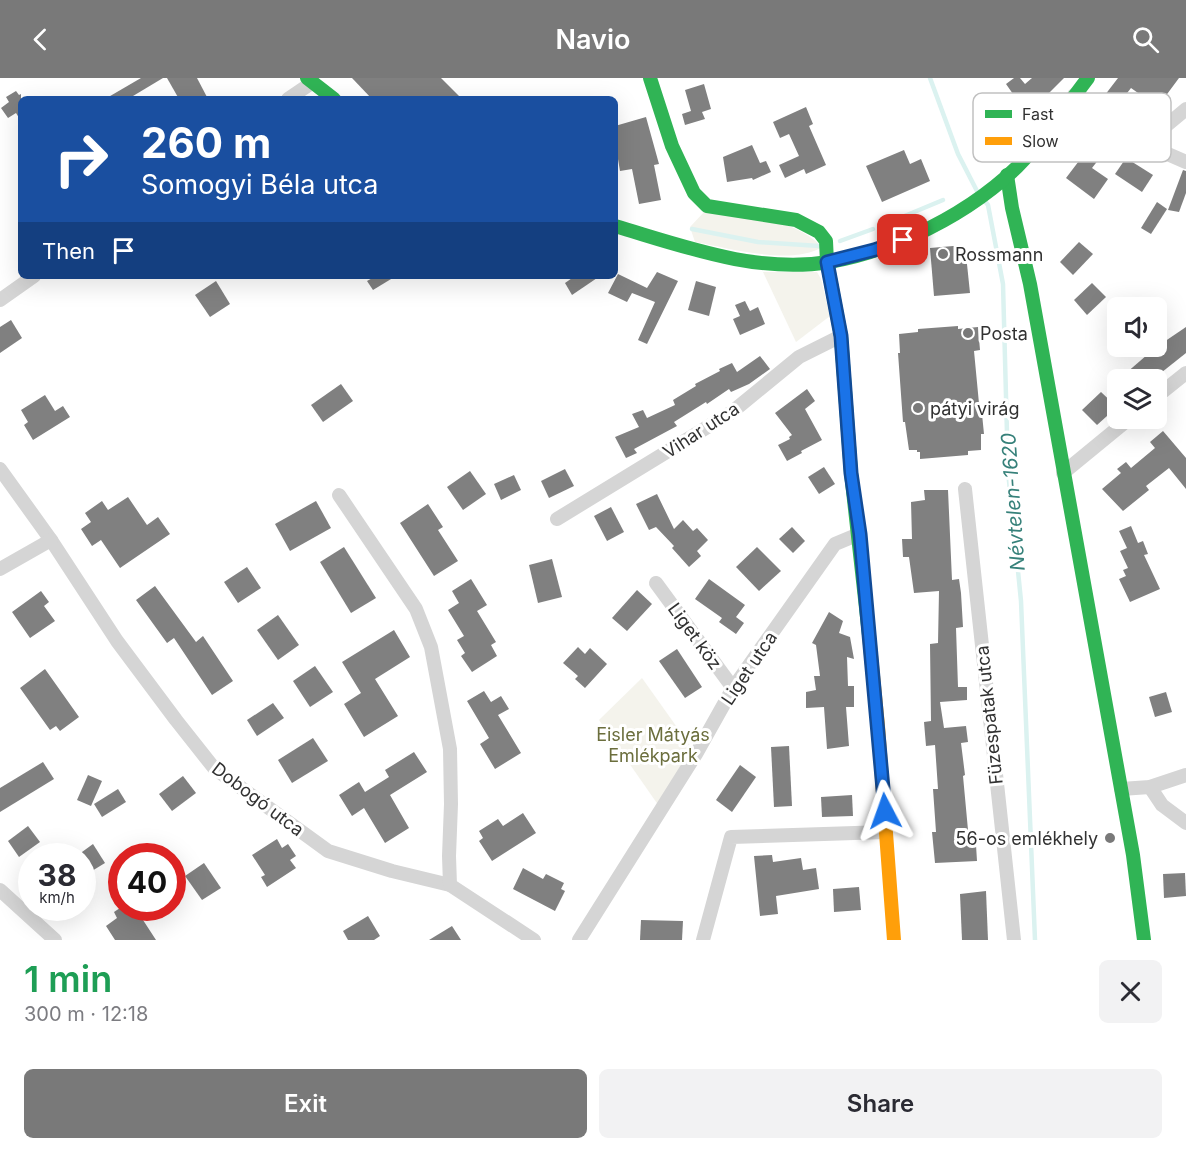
<!DOCTYPE html>
<meta charset="utf-8">
<style>
body{margin:0;font-family:Inter,sans-serif;background:#f2f2f3;color:#2b2b33;height:100vh;display:flex;flex-direction:column;font-size:22px;white-space:nowrap}
*{box-sizing:border-box;margin:0}
p{font-size:20px;color:#7c7c81}
.icon{flex:none;width:33px;height:33px;fill:none;stroke:currentColor;stroke-width:2;stroke-linecap:round;stroke-linejoin:round}
.map{position:relative;height:862px;overflow:hidden}
.sheet{display:flex;flex-direction:column;background:#fff;flex:1}
.sheet>*{flex:none}
.hud{position:absolute;left:18px;top:18px;width:600px;height:183px;border-radius:9px;box-shadow:0 6px 24px #0002;background:#1a4fa0;color:#fff;overflow:hidden}
.fabs{position:absolute;left:1107px;top:219px;display:grid;gap:12px}
.fabs a{display:grid;place-items:center;width:60px;height:60px;border-radius:9px;background:#fff;box-shadow:0 6px 24px #0002;font-size:30px}
.speed{position:absolute;left:18px;top:765px;display:flex;gap:12px;font-size:30px;font-weight:700;text-align:center}
.speed>*{display:grid;place-content:center;width:78px;height:78px;border-radius:50%;background:#fff;box-shadow:0 6px 24px #0002;line-height:1}
.speed small{font-size:15px;font-weight:400}
.speed .limit{border:9px solid #d22;background:#fff;color:#111}
.pin{position:absolute;display:grid;place-items:center;width:51px;height:51px;color:#fff;margin:-26px;border-radius:12px;box-shadow:0 3px 9px #0006}
.me{position:absolute;width:66px;margin:-33px;rotate:356deg;stroke-linejoin:round;filter:drop-shadow(0 0 4px #0008)}
.turn{display:flex;align-items:center;gap:21px;height:126px;padding:0 24px;font-size:27px}
.turn .icon{width:78px;height:78px;stroke-width:2.5}
.turn b{display:block;font-size:42px;line-height:51px}
.then{display:flex;align-items:center;height:57px;padding:0 24px;background:#0003;gap:12px;font-size:22px}
.round{display:grid;place-items:center;flex:none;width:63px;height:63px;border-radius:9px;background:#f2f2f3}
.summary{display:flex;align-items:center;justify-content:space-between;height:102px;padding:0 24px}
h1{font-size:36px;font-weight:600;line-height:45px;color:#1e9e55}
.button{display:flex;gap:12px;margin-top:auto;padding:12px 24px}
.button a{flex:1;height:69px;border-radius:9px;background:#797979;color:#fff;font-size:24px;font-weight:600;line-height:69px;text-align:center}
.button a+a{background:#f2f2f3;color:#2b2b33}
header{display:flex;justify-content:space-between;align-items:center;height:78px;padding:0 24px;background:#797979;color:#fff;font-size:27px;font-weight:600}
.map>svg:first-child{display:block}
.green{fill:#f4f3ec}
.lines{fill:none;stroke-linecap:round;stroke-linejoin:round}
.stream{stroke:#dbf2f0;stroke-width:4.5}
.building{fill:#808080}
.street{stroke:#d5d5d5;stroke-width:14}
.fast{stroke:#30b455;stroke-width:14}
.slow{stroke:#ff9f0a;stroke-width:14}
.route-casing{stroke:#114b97;stroke-width:15}
.route{stroke:#1a73e8;stroke-width:10}
.poi-dot{fill:#797979;stroke:#fff;stroke-width:2}
.labels{text-anchor:middle;dominant-baseline:central;stroke-width:6;stroke-linejoin:round;paint-order:stroke}
.poi-label{font-size:18px;fill:#313131;stroke:#fff;text-anchor:start}
.street-label{font-size:18px;fill:#313131;stroke:#fff}
.park-label{font-size:18px;fill:#6b6e3d;stroke:#fff}
.water-label{font-size:20px;font-style:italic;fill:#36817a;stroke:#fff}
.key{fill:#fff;stroke:#c1c1c1;stroke-width:1.5}
.key-label{font-size:16px;fill:#313131}
</style>
<header><svg class="icon" aria-label="back" viewBox="0 0 24 24"><path d="M15 5l-7 7 7 7"/></svg>Navio<svg class="icon" aria-label="search" viewBox="0 0 24 24"><circle cx="10" cy="10" r="6"/><path d="M15 15l6 6"/></svg></header>
<div class="map">
<svg width="1186" height="862" viewBox="0 0 1186 862">
<rect width="100%" height="100%" fill="#fff"/>
<g class="green">
<path d="M704,134C745,139 791,138 822,169C792,188 728,170 695,164L690,149Z"/>
<polygon points="763,194 817,194 821,201 830,238 796,264"/>
<polygon points="642,600 696,676 661,731 599,642"/>
</g>
<g class="lines">
<g class="stream">
<polyline points="930,0 958,76 978,115"/>
<polyline points="984,122 988,127 1003,206 1008,393 1021,523 1035,862"/>
<polyline points="883,147 943,122"/>
<polyline points="692,151 758,164 819,168"/>
<polyline points="840,163 873,151"/>
</g>
</g>
<g class="building">
<polygon points="141,0 163,0 128,21 105,21"/>
<polygon points="167,0 197,0 208,21 179,21"/>
<polygon points="352,0 441,0 462,21 372,21"/>
<polygon points="1014,0 1020,0 1025,6 1032,0 1064,0 1039,25 1040,27 1025,39 1021,33 1004,43 995,26 1013,16 1006,6"/>
<polygon points="1118,0 1179,0 1159,27 1150,20 1148,22 1131,10 1110,37 1098,26"/>
<polygon points="704,6 711,31 702,34 705,41 685,47 682,36 691,33 685,12"/>
<polygon points="16,13 19,17 21,16 21,43 16,35 8,40 1,30 9,24 6,19"/>
<polygon points="806,29 813,46 809,48 826,87 806,96 804,91 785,100 779,87 799,78 789,56 780,60 773,44"/>
<polygon points="646,39 659,86 654,87 661,122 639,126 632,91 620,93 615,63 615,48"/>
<polygon points="1088,41 1099,51 1096,54 1105,61 1100,67 1106,72 1092,90 1108,101 1094,121 1066,100 1085,75 1071,63"/>
<polygon points="752,67 760,85 766,83 771,94 753,102 752,100 727,104 723,79"/>
<polygon points="904,72 910,86 921,81 930,103 882,124 866,88"/>
<polygon points="1126,80 1153,97 1142,114 1115,96"/>
<polygon points="1183,92 1186,93 1186,115 1179,134 1168,132"/>
<polygon points="1157,124 1167,131 1151,156 1141,150"/>
<polygon points="1079,164 1093,176 1073,197 1060,184"/>
<polygon points="965,167 970,215 934,218 930,170"/>
<polygon points="657,194 678,203 647,266 638,262 655,224 632,215 627,224 608,215 618,196 647,210"/>
<polygon points="376,198 396,198 373,212 367,203"/>
<polygon points="575,198 600,198 572,217 565,205"/>
<polygon points="216,203 230,226 210,239 195,217"/>
<polygon points="696,203 716,209 709,238 688,232"/>
<polygon points="1092,205 1106,219 1087,237 1074,222"/>
<polygon points="745,223 750,233 758,229 765,246 740,257 733,241 740,238 735,227"/>
<polygon points="11,242 22,260 0,275 0,249"/>
<polygon points="958,248 958,251 978,249 980,272 974,273 980,336 982,336 984,356 981,356 981,372 968,373 968,377 920,381 920,374 917,374 917,372 909,372 905,344 903,344 898,275 900,275 899,256 918,254 918,251"/>
<polygon points="1186,249 1186,275 1152,302 1118,302 1155,270"/>
<polygon points="760,278 770,291 749,306 731,314 729,311 707,326 706,324 674,344 677,348 634,371 637,375 626,380 615,359 639,349 632,336 643,332 647,340 675,327 673,322 696,308 695,306 720,293 719,291 732,285 737,294"/>
<polygon points="341,306 353,323 323,344 311,327"/>
<polygon points="807,311 815,323 805,331 822,362 801,373 802,375 787,383 778,367 790,361 789,359 792,357 775,335"/>
<polygon points="1101,314 1117,329 1097,347 1082,332"/>
<polygon points="45,317 55,333 63,328 70,339 33,362 24,347 28,344 21,332"/>
<polygon points="1163,353 1186,380 1186,411 1169,390 1146,408 1149,412 1123,433 1102,411 1121,395 1117,391 1126,384 1131,390 1155,370 1150,364"/>
<polygon points="824,389 835,406 819,416 808,399"/>
<polygon points="565,391 574,408 549,420 541,403"/>
<polygon points="470,393 486,416 463,432 447,409"/>
<polygon points="514,397 521,412 501,422 494,406"/>
<polygon points="924,412 948,412 952,502 959,501 961,515 963,549 956,550 958,609 967,609 967,622 940,624 944,650 966,648 968,664 961,665 965,697 963,698 968,752 975,751 977,783 935,785 932,754 936,754 933,711 938,711 935,667 926,668 924,644 931,643 930,566 938,565 939,513 914,515 909,479 903,479 902,461 912,461 911,424 925,422"/>
<polygon points="657,416 674,451 683,442 693,453 697,450 708,462 697,473 701,478 689,489 672,470 674,468 656,449 649,452 636,426"/>
<polygon points="128,419 147,447 158,439 170,456 120,490 101,462 92,468 81,451 91,444 85,435 102,423 108,432"/>
<polygon points="316,423 331,450 290,473 275,446"/>
<polygon points="428,426 443,449 438,452 458,483 434,498 400,445"/>
<polygon points="611,429 624,454 607,463 594,438"/>
<polygon points="1131,448 1138,465 1143,463 1148,476 1144,477 1160,511 1130,524 1119,501 1126,498 1123,492 1128,490 1120,473 1127,470 1119,453"/>
<polygon points="792,449 805,463 793,475 779,461"/>
<polygon points="344,469 376,520 351,535 320,484"/>
<polygon points="757,469 781,493 759,513 736,489"/>
<polygon points="552,481 562,519 538,525 529,487"/>
<polygon points="247,489 261,510 238,525 224,504"/>
<polygon points="471,501 487,527 477,533 496,564 491,567 497,578 472,594 461,578 465,575 457,562 464,558 448,532 459,525 452,513"/>
<polygon points="709,501 745,527 736,539 744,545 736,556 719,544 722,540 695,521"/>
<polygon points="155,508 196,564 203,558 233,603 212,617 174,560 167,565 136,522"/>
<polygon points="637,512 652,526 627,553 612,540"/>
<polygon points="41,513 49,524 44,528 55,543 30,560 12,534"/>
<polygon points="829,534 843,543 839,555 850,559 854,581 847,579 848,608 854,608 854,629 846,629 849,668 827,671 824,629 806,630 806,614 816,612 814,598 820,598 816,567 812,565"/>
<polygon points="278,537 299,567 278,582 257,552"/>
<polygon points="394,552 410,579 375,601 398,638 364,659 344,626 361,615 342,584"/>
<polygon points="578,569 585,576 590,570 607,586 585,610 575,601 578,598 563,585"/>
<polygon points="677,571 702,609 685,620 659,583"/>
<polygon points="315,588 333,614 310,629 293,603"/>
<polygon points="45,591 79,639 60,653 56,648 50,652 20,610"/>
<polygon points="484,613 491,624 501,618 509,631 498,637 521,675 495,691 480,666 489,660 467,623"/>
<polygon points="1166,614 1172,634 1155,639 1149,619"/>
<polygon points="273,625 284,640 257,658 247,642"/>
<polygon points="313,660 328,683 292,705 278,682"/>
<polygon points="789,668 792,728 774,729 771,669"/>
<polygon points="414,674 427,694 390,717 409,750 385,765 364,730 352,738 339,717 359,704 365,714 389,699 385,692"/>
<polygon points="43,684 54,701 0,734 0,710"/>
<polygon points="740,687 756,699 732,734 716,722"/>
<polygon points="88,697 102,703 91,728 77,722"/>
<polygon points="183,698 196,715 172,733 159,716"/>
<polygon points="118,711 126,724 102,739 94,726"/>
<polygon points="852,717 853,738 822,739 821,719"/>
<polygon points="523,735 536,755 492,783 479,763 483,760 479,753 498,741 503,748"/>
<polygon points="28,748 40,764 19,779 8,763"/>
<polygon points="277,761 282,770 288,766 296,778 290,782 296,790 267,809 261,799 265,797 252,777"/>
<polygon points="93,766 105,785 82,799 82,774"/>
<polygon points="772,777 773,784 801,780 803,792 816,790 819,811 776,818 778,836 760,838 754,778"/>
<polygon points="204,785 221,810 202,822 185,798"/>
<polygon points="523,790 543,801 546,796 564,805 561,811 565,813 555,833 513,811"/>
<polygon points="1185,795 1186,818 1164,820 1163,796"/>
<polygon points="859,809 861,832 834,834 833,811"/>
<polygon points="986,813 988,862 962,862 960,816"/>
<polygon points="120,830 156,830 145,837 147,840 143,842 156,862 115,862 106,848 117,840 114,834"/>
<polygon points="368,838 380,858 374,862 348,862 343,853"/>
<polygon points="641,842 683,843 682,862 640,862"/>
<polygon points="452,848 461,862 429,862"/>
</g>
<g class="lines">
<g class="street">
<polyline points="1074,17 1115,53 1186,84"/>
<polyline points="288,21 313,4"/>
<polyline points="1143,67 1186,31"/>
<polyline points="0,222 34,198"/>
<polyline points="1156,319 1186,295"/>
<polyline points="0,391 51,462 117,563 176,642 214,690 328,773 392,793 450,807 534,862"/>
<polyline points="1063,395 1130,340"/>
<polyline points="965,411 1014,862"/>
<polyline points="339,417 416,531 431,569 450,671 451,726 449,778 450,807"/>
<polyline points="557,441 732,334 799,279 841,258"/>
<polyline points="0,491 51,462"/>
<polyline points="656,505 733,610"/>
<polyline points="1150,709 1162,727 1186,745"/>
<polyline points="1121,711 1150,709 1186,697"/>
<polyline points="0,812 55,862"/>
<polyline points="579,862 696,676 733,610 835,466 859,456"/>
<polyline points="703,862 731,759 886,754"/>
</g>
<g class="fast">
<polyline points="307,0 334,21"/>
<polyline points="650,0 672,68 694,115 707,128 796,142 819,154 826,163 827,184 841,258 851,395 869,557"/>
<polyline points="1007,97 1012,130 1030,206 1133,777 1144,862"/>
<path d="M615,148C683,168 757,196 829,184C859,179 888,169 915,157C952,140 988,117 1017,89C1044,62 1065,30 1088,0"/>
</g>
<polyline class="slow" points="869,557 878,648 894,862"/>
</g>
<g class="lines">
<defs>
<polyline id="route" points="885,733 860,456 851,395 841,258 827,184 874,172 903,162"/>
</defs>
<use href="#route" class="route-casing"/>
<use href="#route" class="route"/>
</g>
<g class="poi-dot">
<circle cx="943" cy="176" r="6"/>
<circle cx="968" cy="255" r="6"/>
<circle cx="918" cy="330" r="6"/>
<circle cx="1110" cy="760" r="6"/>
</g>
<g class="labels">
<g class="poi-label">
<text x="955" y="176">Rossmann</text>
<text x="980" y="255">Posta</text>
<text x="930" y="330">pátyi virág</text>
<text x="1098" y="760" text-anchor="end">56-os emlékhely</text>
</g>
<g class="street-label">
<text transform="translate(701 352) rotate(-33)">Vihar utca</text>
<text transform="translate(695 558) rotate(54)">Liget köz</text>
<text transform="translate(749 590) rotate(-56)">Liget utca</text>
<text transform="translate(989 637) rotate(-96)">Füzespatak utca</text>
<text transform="translate(258 721) rotate(37)">Dobogó utca</text>
</g>
<g class="park-label">
<text x="653" y="656">Eisler Mátyás<tspan x="653" dy="21">Emlékpark</tspan></text>
</g>
<g class="water-label">
<text transform="translate(1013 424) rotate(-94)">Névtelen-1620</text>
</g>
</g>
<rect x="973" y="15" width="198" height="69" rx="9" class="key"/>
<rect x="985" y="32" width="27" height="8" fill="#30b455"/>
<rect x="985" y="59" width="27" height="8" fill="#ff9f0a"/>
<g class="key-label">
<text x="1022" y="42">Fast</text>
<text x="1022" y="69">Slow</text>
</g>
</svg>
<div class="fabs">
<a><svg class="icon" aria-label="sound" viewBox="0 0 24 24"><path d="M4 9h4l5-4v14l-5-4H4zM17 9q2 3 0 6"/></svg></a>
<a><svg class="icon" aria-label="layers" viewBox="0 0 24 24"><path d="M12 4l9 5-9 5-9-5zM3 14l9 5 9-5"/></svg></a>
</div>
<div class="speed"><div>38<small>km/h</small></div><div class="limit">40</div></div>
<div class="pin" style="left:903px;top:162px;background:#d93025"><svg class="icon" aria-label="arrive" viewBox="0 0 24 24"><path d="M6 21V4h12l-3 4 3 4H6"/></svg></div>
<svg class="me" style="left:885px;top:733px" viewBox="-20 -20 40 40"><path d="M0-17L14 15 0 8-14 15z" fill="#1a73e8" stroke="#fff" stroke-width="4"/></svg>
<div class="hud">
<div class="turn"><svg class="icon" aria-label="right" viewBox="0 0 24 24"><path d="M7 20v-9h11M14 6l5 5-5 5"/></svg><div><b>260 m</b>Somogyi Béla utca</div></div>
<div class="then">Then<svg class="icon" aria-label="arrive" viewBox="0 0 24 24"><path d="M6 21V4h12l-3 4 3 4H6"/></svg></div>
</div>
</div>
<section class="sheet">
<div class="summary"><div><h1>1 min</h1><p>300 m · 12:18</p></div><a class="round"><svg class="icon" aria-label="close" viewBox="0 0 24 24"><path d="M6 6l12 12M18 6L6 18"/></svg></a></div>
<div class="button"><a>Exit</a><a>Share</a></div>
</section>
